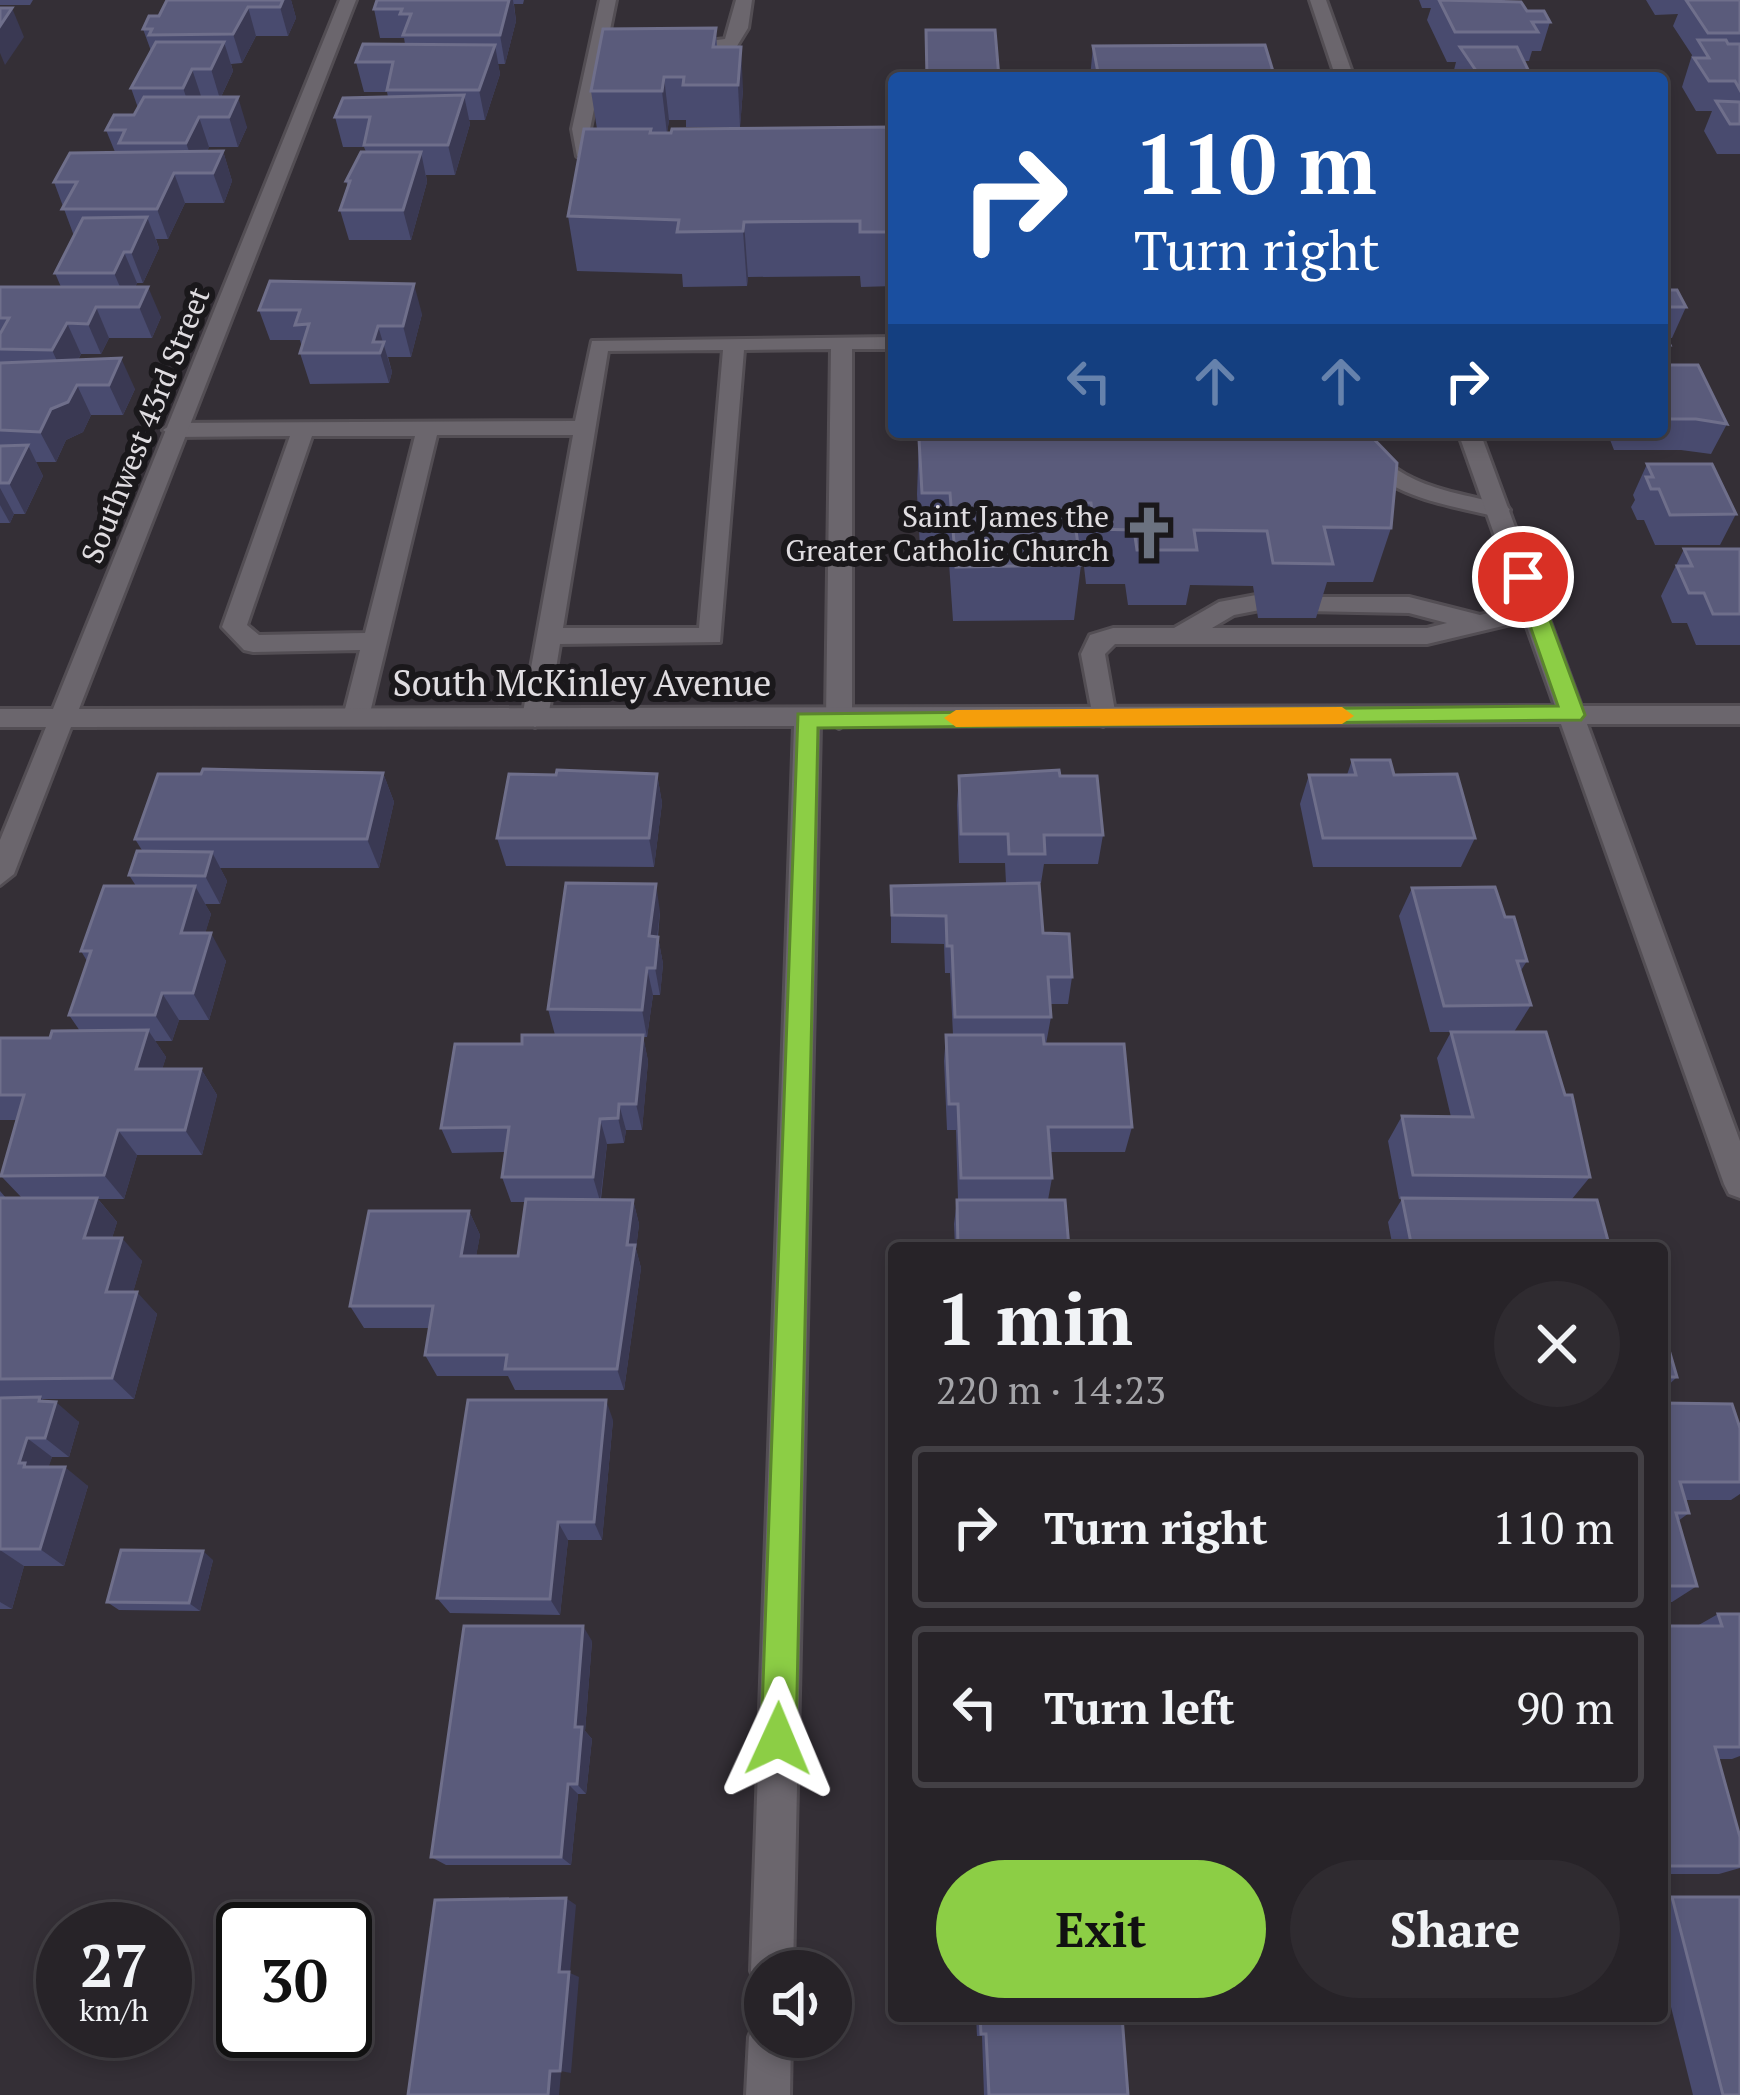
<!DOCTYPE html>
<meta charset="utf-8">
<style>
body{margin:0;font-family:"PT Serif",serif;background:#2f2b30;color:#f1f3f6;height:100vh;display:flex;flex-direction:column;font-size:45px;white-space:nowrap}
*{box-sizing:border-box;margin:0}
p{font-size:39px;color:#a4a4a8}
.icon{flex:none;width:66px;height:66px;fill:none;stroke:currentColor;stroke-width:2;stroke-linecap:round;stroke-linejoin:round}
.map{position:relative;flex:1;overflow:hidden}
.side{position:absolute;left:888px;top:1242px;width:780px;height:780px;display:flex;flex-direction:column;background:#272328;border-radius:12px;box-shadow:0 6px 18px #0003,0 0 0 3px #434045}
.side>*{flex:none}
.top-card{position:absolute;left:888px;top:72px;width:780px;height:366px;border-radius:12px;box-shadow:0 6px 18px #0003,0 0 0 3px #434045;background:#1a4fa0;color:#fff;overflow:hidden}
.fabs{position:absolute;left:744px;top:1950px;display:grid;gap:24px}
.fabs a{display:grid;place-items:center;width:108px;height:108px;border-radius:50%;background:#272328;box-shadow:0 6px 18px #0003,0 0 0 3px #434045;font-size:60px}
.speed{position:absolute;left:36px;top:1902px;display:flex;gap:24px;font-size:60px;font-weight:700;text-align:center}
.speed>*{display:grid;place-content:center;width:156px;height:156px;border-radius:50%;background:#272328;box-shadow:0 6px 18px #0003,0 0 0 3px #434045;line-height:1}
.speed small{font-size:30px;font-weight:400}
.speed .limit{border:6px solid #111;border-radius:18px;background:#fff;color:#111}
.pin{position:absolute;display:grid;place-items:center;width:102px;height:102px;color:#fff;margin:-51px;border:6px solid #fff;border-radius:50%;box-shadow:0 3px 12px #0007}
.me{position:absolute;width:132px;margin:-66px;rotate:1deg;stroke-linejoin:round;filter:drop-shadow(0 0 9px #0008)}
.turn{display:flex;align-items:center;gap:42px;height:252px;padding:0 48px;font-size:54px}
.turn .icon{width:156px;height:156px;stroke-width:2.5}
.turn b{display:block;font-size:84px;line-height:102px}
.lanes{display:flex;align-items:center;height:114px;padding:0 48px;background:#0003;justify-content:center;gap:60px;direction:ltr}
.lanes .off{opacity:.35}
.round{display:grid;place-items:center;flex:none;width:126px;height:126px;border-radius:63px;background:#2f2b30}
.summary{display:flex;align-items:center;justify-content:space-between;height:204px;padding:0 48px}
h1{font-size:72px;font-weight:800;line-height:90px}
.primary-button{display:flex;gap:24px;margin-top:auto;padding:24px 48px}
.primary-button a{flex:1;height:138px;border-radius:72px;background:#8cce45;color:#111;font-size:48px;font-weight:800;line-height:138px;text-align:center}
.primary-button a+a{background:#2f2b30;color:#f1f3f6}
ul{padding:0;list-style:none}
li{display:flex;align-items:center;gap:36px;height:162px;margin:0 24px 18px;padding:0 24px;border:6px solid #434045;border-radius:12px}
li div{flex:1}
li b{display:block;font-size:45px}
li em{font-style:normal}
.map>svg:first-child{display:block}
.lines{fill:none;stroke-linecap:round;stroke-linejoin:round}
.service-casing{stroke:#534e54;stroke-width:6}
.minor-casing{stroke:#534e54;stroke-width:6}
.service{fill:#6b666d;fill-rule:evenodd}
.minor{fill:#6b666d;fill-rule:evenodd}
.wall{fill:#494b6f}
.shaded-wall{fill:#3a3953}
.building{fill:#5a5b7b;stroke:#6f6f8b;stroke-width:3}
.route{fill:#8cce45;stroke:#5b862d;stroke-width:3}
.slow{fill:#f59e0b}
.labels{text-anchor:middle;dominant-baseline:central;stroke-width:12;stroke-linejoin:round;paint-order:stroke}
.far-street-label{font-size:30px;fill:#e0dde1;stroke:#1a181b}
.far-poi-label{font-size:30px;fill:#e0dde1;stroke:#1a181b;text-anchor:end}
.street-label{font-size:36px;fill:#e0dde1;stroke:#1a181b}
</style>
<div class="map">
<svg width="1740" height="2095" viewBox="0 0 1740 2095">
<rect width="100%" height="100%" fill="#342f36"/>
<g class="lines">
<defs>
<g id="service">
<polygon points="600,0 616,0 590,129 593,149 616,164 607,170 577,156 572,129"/>
<polygon points="736,0 752,0 748,28 737,46 713,53 679,53 679,45 725,39"/>
<path d="M894,337V349H852V719L839,728L826,719L831,349L744,350L720,642L560,644L548,718L535,727L522,718L573,435H437L369,717L356,726L343,717L360,650L253,652L244,650L222,627L290,436L174,437L163,430L174,423L575,421L592,341ZM723,350L699,628H563L608,351ZM312,436H415L365,633L259,635L247,625Z"/>
<path d="M1343,432H1365C1391,487 1453,491 1506,505L1510,510L1498,517C1436,502 1372,496 1343,432Z"/>
<polygon points="1256,595 1265,597 1265,609 1234,615 1212,628 1427,628 1447,623 1409,613 1304,611 1301,605 1313,597 1409,597 1480,615 1536,602 1548,610 1545,616 1427,644 1115,644 1105,654 1116,717 1103,726 1094,723 1081,654 1090,635 1113,628 1174,628 1219,602"/>
</g>
<g id="minor">
<polygon points="340,0 356,0 79,709 1555,706 1458,432 1480,432 1581,706 1740,706 1740,724 1587,724 1740,1141 1740,1198 1729,1194 1724,1184 1561,724 820,726 793,1971 765,1971 765,1989 757,1986 751,1971 794,726 71,727 14,874 0,885 0,840 46,727 0,727 0,709 53,709"/>
<polygon points="1310,0 1326,0 1354,78 1336,78"/>
<polygon points="765,2018 765,2037 791,2037 790,2095 746,2095 749,2037 755,2022"/>
</g>
</defs>
<use href="#service" class="service-casing"/>
<use href="#minor" class="minor-casing"/>
<use href="#service" class="service"/>
<use href="#minor" class="minor"/>
</g>
<g class="wall">
<polygon points="0,0 33,0 30,5 0,5"/>
<polygon points="291,0 296,18 288,36 256,36 242,63 231,64 233,71 221,97 247,127 238,147 209,147 207,151 223,151 232,181 224,203 185,203 168,239 156,239 159,248 143,283 137,283 135,287 161,317 152,338 109,338 101,354 81,354 78,360 135,389 123,415 91,415 83,432 66,440 56,462 36,462 43,476 25,514 14,514 10,523 0,523 0,287 61,287 55,273 74,236 54,182 115,152 106,130 134,115 138,108 131,88 151,51 143,29 159,16"/>
<polygon points="377,0 524,0 523,4 514,4 516,21 505,64 498,64 500,74 485,120 469,120 470,124 455,175 426,175 427,182 411,240 349,240 340,210 348,187 346,181 366,152 364,147 343,147 335,117 388,97 387,92 364,92 356,62 405,44 404,38 380,38 374,9"/>
<polygon points="1419,0 1505,0 1505,2 1550,22 1541,51 1532,51 1529,61 1523,61 1532,78 1452,78 1456,62 1447,62 1427,20 1431,8 1422,8"/>
<polygon points="1646,0 1740,0 1740,154 1717,154 1704,131 1712,111 1696,111 1682,87 1692,55 1673,26 1678,14 1655,15"/>
<polygon points="716,28 717,47 743,89 740,127 686,127 686,120 669,120 667,133 894,232 894,286 861,287 860,276 748,277 747,286 683,287 682,274 577,271 568,216 597,129 591,91"/>
<polygon points="1093,46 1275,78 1090,78"/>
<polygon points="270,281 422,314 411,357 388,357 392,372 389,383 310,384 300,353 302,347 300,340 270,340 259,310"/>
<polygon points="1662,290 1686,307 1672,338 1666,338 1670,345 1662,363"/>
<polygon points="1662,365 1727,424 1711,454 1681,450 1614,450 1607,432 1662,432"/>
<polygon points="937,432 1367,432 1391,528 1373,582 1327,582 1316,618 1258,618 1253,586 1190,585 1186,605 1128,605 1125,584 1086,584 1083,558 1080,558 1081,565 1074,620 953,621 948,548 920,548 917,494 919,439 938,439"/>
<polygon points="1647,464 1736,514 1720,545 1655,545 1644,520 1637,520 1631,507 1635,500 1633,495"/>
<polygon points="1684,549 1740,549 1740,645 1696,645 1687,623 1672,623 1661,596"/>
<polygon points="1352,760 1394,775 1475,838 1461,867 1313,867 1300,804 1309,775 1347,775"/>
<polygon points="383,773 394,802 379,868 220,868 227,881 220,904 205,904 211,914 205,933 226,961 209,1020 179,1020 172,1041 155,1041 166,1057 162,1069 201,1069 217,1095 202,1155 137,1155 124,1199 98,1199 117,1222 112,1238 142,1261 133,1292 157,1314 134,1399 42,1399 79,1422 69,1457 52,1457 48,1467 88,1486 64,1566 24,1566 12,1609 0,1609 0,1191 6,1198 22,1198 1,1176 17,1120 0,1120 0,1038 50,1038 80,1031 69,1015 87,961 81,951 136,886 129,875 143,852 135,839"/>
<polygon points="657,774 662,803 654,867 506,866 497,838"/>
<polygon points="959,776 1060,776 1103,835 1098,864 1044,864 1041,883 1006,883 1005,863 959,863 957,805"/>
<polygon points="891,886 1043,933 1072,977 1068,1004 1050,1004 1051,1017 1046,1044 1132,1127 1125,1152 1050,1152 1052,1178 1048,1200 1069,1248 955,1248 954,1224 957,1200 958,1200 956,1130 947,1130 944,1061 946,1035 953,1035 950,973 945,973 944,944 891,943"/>
<polygon points="1412,888 1505,917 1527,961 1520,972 1531,1005 1514,1032 1590,1177 1572,1199 1610,1248 1393,1248 1388,1222 1402,1199 1399,1199 1388,1141 1402,1116 1451,1117 1437,1058 1451,1032 1430,1032 1399,916"/>
<polygon points="660,912 658,937 663,964 660,995 653,995 647,1037 643,1037 648,1061 642,1130 626,1130 624,1143 607,1144 601,1199 633,1200 639,1224 636,1249 641,1268 624,1390 515,1390 508,1376 437,1376 425,1355 429,1328 364,1328 350,1306 469,1211 480,1235 476,1256 518,1256 526,1202 511,1202 502,1177 505,1152 452,1153 441,1128 522,1044 555,1035 548,1009"/>
<polygon points="1662,1326 1677,1377 1662,1391"/>
<polygon points="1662,1403 1740,1428 1740,1494 1731,1500 1685,1500 1689,1513 1678,1521 1697,1586 1672,1602 1662,1602"/>
<polygon points="613,1420 602,1540 568,1540 560,1615 450,1613 437,1598"/>
<polygon points="213,1560 200,1611 119,1610 107,1602"/>
<polygon points="1718,1614 1740,1614 1740,1756 1732,1759 1718,1759 1740,1837 1740,1868 1719,1874 1662,1874 1662,1626 1697,1626"/>
<polygon points="592,1641 585,1731 592,1739 586,1794 578,1794 571,1865 446,1865 431,1857"/>
<polygon points="1672,1897 1740,2095 1693,2095 1662,1971 1662,1899"/>
<polygon points="976,2016 1122,2016 1128,2095 984,2095 982,2036 977,2036"/>
</g>
<g class="shaded-wall">
<polygon points="283,0 291,0 296,18 288,36 280,7"/>
<polygon points="509,0 513,0 516,21 505,64 500,35"/>
<polygon points="248,7 256,36 242,63 233,34"/>
<polygon points="12,8 24,37 5,65 0,53 0,26"/>
<polygon points="224,42 233,71 220,99 211,69"/>
<polygon points="495,45 500,74 485,120 479,90"/>
<polygon points="741,47 743,89 740,127 738,85"/>
<polygon points="192,69 202,99 193,117 183,88"/>
<polygon points="664,77 669,120 667,134 662,91"/>
<polygon points="464,95 470,124 455,175 448,145"/>
<polygon points="238,97 247,127 238,147 229,117"/>
<polygon points="199,117 209,147 197,173 186,143"/>
<polygon points="223,151 232,181 224,203 213,173"/>
<polygon points="421,152 427,182 411,240 403,210"/>
<polygon points="174,173 185,203 168,239 157,209"/>
<polygon points="147,217 159,248 143,283 131,252"/>
<polygon points="744,222 748,277 747,286 743,231"/>
<polygon points="124,252 137,283 127,303 114,273"/>
<polygon points="414,284 422,314 411,357 403,326"/>
<polygon points="148,287 161,317 152,338 139,307"/>
<polygon points="96,307 109,338 101,354 88,324"/>
<polygon points="67,323 81,354 66,381 52,350"/>
<polygon points="378,326 392,372 389,383 380,353 373,342"/>
<polygon points="121,358 135,389 123,415 109,385"/>
<polygon points="77,385 91,415 83,432 66,440 56,462 40,432 51,409"/>
<polygon points="28,445 43,476 25,514 9,483"/>
<polygon points="0,488 14,514 10,523 0,505"/>
<polygon points="383,773 394,802 379,868 367,839"/>
<polygon points="657,774 662,803 654,867 649,838"/>
<polygon points="212,852 227,881 220,904 205,876"/>
<polygon points="656,884 660,912 654,963 649,936"/>
<polygon points="195,886 211,914 197,961 181,933"/>
<polygon points="211,933 226,961 209,1020 193,993"/>
<polygon points="658,937 663,964 660,995 655,968"/>
<polygon points="647,968 653,995 647,1037 642,1010"/>
<polygon points="162,993 179,1020 172,1041 155,1015"/>
<polygon points="148,1030 166,1057 154,1095 136,1069"/>
<polygon points="643,1035 648,1061 642,1130 636,1104"/>
<polygon points="201,1069 217,1095 202,1155 185,1130"/>
<polygon points="619,1104 626,1130 624,1143 618,1118"/>
<polygon points="600,1119 607,1144 600,1201 593,1177"/>
<polygon points="118,1130 137,1155 124,1199 104,1175"/>
<polygon points="97,1198 117,1222 105,1261 84,1238"/>
<polygon points="633,1200 639,1224 636,1249 641,1268 624,1390 617,1369"/>
<polygon points="469,1211 480,1235 472,1279 461,1256"/>
<polygon points="122,1238 142,1261 127,1314 106,1292"/>
<polygon points="137,1292 157,1314 134,1399 112,1378"/>
<polygon points="40,1397 54,1409 56,1402 79,1422 69,1457 45,1438 39,1401"/>
<polygon points="606,1400 613,1420 602,1540 594,1522"/>
<polygon points="27,1438 52,1457 45,1478 24,1467 19,1463"/>
<polygon points="65,1467 88,1486 64,1566 40,1549"/>
<polygon points="558,1522 568,1540 560,1615 550,1599"/>
<polygon points="0,1550 24,1566 12,1609 0,1602"/>
<polygon points="203,1551 213,1560 200,1611 189,1603"/>
<polygon points="583,1626 592,1641 585,1731 592,1739 586,1794 577,1784 575,1727"/>
<polygon points="568,1784 578,1794 571,1865 561,1857"/>
<polygon points="566,1898 576,1905 570,1973 579,1977 571,2073 560,2071 559,1972"/>
<polygon points="550,2071 561,2073 559,2095 548,2095"/>
</g>
<g class="building">
<polygon points="167,0 283,0 280,7 248,7 233,34 149,35 152,29 143,29 149,16 159,16"/>
<polygon points="377,0 509,0 500,35 403,35 411,14 400,14 402,9 374,9"/>
<polygon points="1439,0 1521,2 1527,11 1544,11 1550,22 1532,22 1538,32 1455,32"/>
<polygon points="1686,0 1740,0 1740,33 1708,33"/>
<polygon points="0,8 12,8 0,26"/>
<polygon points="716,28 713,47 741,47 738,85 683,85 684,77 664,77 662,91 591,91 603,29"/>
<polygon points="926,30 995,30 999,78 927,78"/>
<polygon points="1698,40 1726,40 1728,44 1740,44 1740,90 1735,81 1709,81 1694,58 1709,58"/>
<polygon points="156,42 224,42 211,69 192,69 183,88 131,88"/>
<polygon points="363,44 495,45 479,90 387,90 393,62 356,62"/>
<polygon points="1265,45 1275,78 1099,78 1093,46"/>
<polygon points="1460,47 1517,47 1532,78 1481,78"/>
<polygon points="464,95 448,145 364,145 370,117 335,117 343,98"/>
<polygon points="144,97 238,97 229,117 199,117 186,143 119,143 125,130 106,130 114,115 134,115"/>
<polygon points="1716,101 1740,102 1740,124 1730,124"/>
<polygon points="892,127 894,232 860,232 860,221 744,222 743,231 677,232 679,220 568,216 584,129 651,129 650,133 671,133 672,129"/>
<polygon points="223,151 213,173 174,173 157,209 62,209 77,182 54,182 70,153"/>
<polygon points="361,152 421,152 403,210 340,210 350,181 346,181"/>
<polygon points="147,217 131,252 124,252 114,273 55,273 83,218"/>
<polygon points="270,281 414,284 403,326 378,326 373,342 384,342 380,353 300,353 309,324 295,325 300,310 259,310"/>
<polygon points="0,287 148,287 139,307 96,307 88,324 67,323 52,350 0,349 0,334 9,318 0,318"/>
<polygon points="1662,290 1677,290 1686,307 1662,307"/>
<polygon points="1662,329 1670,345 1662,345"/>
<polygon points="121,358 109,385 77,385 68,402 51,409 40,432 0,430 0,363"/>
<polygon points="1662,365 1698,365 1727,424 1696,419 1662,419"/>
<polygon points="944,432 1367,432 1397,463 1391,528 1324,527 1333,564 1273,563 1267,531 1194,530 1197,550 1137,550 1134,530 1094,529 1091,503 1072,503 1081,565 956,567 950,493 922,493 919,439 944,439"/>
<polygon points="28,445 9,483 0,483 0,446"/>
<polygon points="1647,464 1712,464 1736,514 1670,515 1659,489 1651,489 1646,477 1653,477"/>
<polygon points="1684,549 1740,549 1740,614 1713,614 1704,593 1689,593 1677,566 1692,566"/>
<polygon points="1352,760 1390,760 1394,775 1457,774 1475,838 1323,838 1309,775 1356,775"/>
<polygon points="203,769 383,773 367,839 135,839 158,774 201,774"/>
<polygon points="557,770 657,774 649,838 497,838 509,774 556,775"/>
<polygon points="1059,770 1060,776 1097,776 1103,835 1044,835 1045,854 1009,854 1008,834 961,834 959,776"/>
<polygon points="137,851 212,852 205,876 129,875"/>
<polygon points="566,883 656,884 649,936 658,937 655,968 647,968 642,1010 548,1009"/>
<polygon points="1039,883 1043,933 1069,934 1072,977 1048,977 1051,1017 955,1017 952,946 947,946 946,916 892,915 891,886"/>
<polygon points="104,886 195,886 181,933 211,933 193,993 162,993 155,1015 69,1015 91,951 81,951"/>
<polygon points="1495,887 1505,917 1514,917 1527,961 1517,961 1531,1005 1444,1006 1412,888"/>
<polygon points="148,1030 136,1069 201,1069 185,1130 118,1130 104,1175 1,1176 24,1095 0,1095 0,1038 50,1038 52,1031"/>
<polygon points="1451,1032 1546,1032 1565,1095 1572,1095 1590,1177 1413,1175 1402,1116 1473,1117"/>
<polygon points="522,1035 643,1035 636,1104 619,1104 618,1118 600,1119 593,1177 502,1177 509,1127 441,1128 455,1044 522,1044"/>
<polygon points="946,1035 1043,1035 1044,1044 1124,1044 1132,1127 1048,1127 1052,1178 961,1178 958,1104 949,1104"/>
<polygon points="0,1198 97,1198 84,1238 122,1238 106,1292 137,1292 112,1378 0,1379"/>
<polygon points="1402,1198 1597,1200 1610,1248 1412,1248"/>
<polygon points="526,1199 633,1200 627,1245 635,1245 617,1369 505,1369 507,1355 425,1355 433,1306 350,1306 369,1211 469,1211 461,1256 518,1256"/>
<polygon points="957,1200 1065,1200 1069,1248 958,1248"/>
<polygon points="1662,1326 1677,1377 1662,1377"/>
<polygon points="40,1397 39,1401 56,1402 45,1438 27,1438 19,1463 25,1463 24,1467 65,1467 40,1549 0,1549 0,1398"/>
<polygon points="468,1400 606,1400 594,1522 558,1522 550,1599 437,1598"/>
<polygon points="1662,1403 1732,1404 1740,1428 1740,1482 1680,1482 1689,1513 1676,1513 1697,1586 1662,1586"/>
<polygon points="121,1550 203,1551 189,1603 107,1602"/>
<polygon points="1718,1614 1740,1614 1740,1747 1715,1747 1740,1837 1740,1866 1662,1866 1662,1626 1722,1626"/>
<polygon points="464,1626 583,1626 575,1727 582,1727 577,1784 568,1784 561,1857 431,1857"/>
<polygon points="1672,1897 1740,1897 1740,2095 1723,2095"/>
<polygon points="566,1898 559,1972 569,1972 560,2071 550,2071 548,2095 408,2095 435,1900"/>
<polygon points="980,2016 1122,2016 1128,2095 989,2095 986,2034 981,2034"/>
</g>
<polygon class="route" points="1523,570 1534,577 1585,715 1581,720 818,728 796,1739 791,1752 778,1757 766,1752 761,1739 798,714 1558,706 1513,577"/>
<polygon class="slow" points="1342,707 1354,716 1342,724 956,727 944,718 956,710"/>
<defs>
<symbol id="church-bare" viewBox="-9 -9 18 18"><path d="M-1.2-6h2.4v3.5h3.3v2.4h-3.3V6h-2.4V-.1h-3.3v-2.4h3.3Z" fill="#6b7280" stroke="#1a181b" stroke-width="2.5" paint-order="stroke"/></symbol>
</defs>
<g fill-rule="evenodd">
<use href="#church-bare" x="1111" y="495" width="76" height="76"/>
</g>
<g class="labels">
<g class="far-street-label">
<text transform="translate(145 425) rotate(-68)">Southwest 43rd Street</text>
</g>
<g class="far-poi-label">
<text x="1109" y="516">Saint James the<tspan x="1109" dy="34">Greater Catholic Church</tspan></text>
</g>
<g class="street-label">
<text x="582" y="682">South McKinley Avenue</text>
</g>
</g>
</svg>
<div class="fabs">
<a><svg class="icon" aria-label="sound" viewBox="0 0 24 24"><path d="M4 9h4l5-4v14l-5-4H4zM17 9q2 3 0 6"/></svg></a>
</div>
<div class="speed"><div>27<small>km/h</small></div><div class="limit">30</div></div>
<div class="pin" style="left:1523px;top:577px;background:#d93025"><svg class="icon" aria-label="arrive" viewBox="0 0 24 24"><path d="M6 21V4h12l-3 4 3 4H6"/></svg></div>
<svg class="me" style="left:778px;top:1739px" viewBox="-20 -20 40 40"><path d="M0-17L14 15 0 8-14 15z" fill="#8cce45" stroke="#fff" stroke-width="4"/></svg>
<div class="top-card">
<div class="turn"><svg class="icon" aria-label="right" viewBox="0 0 24 24"><path d="M7 20v-9h11M14 6l5 5-5 5"/></svg><div><b>110 m</b>Turn right</div></div>
<div class="lanes"><svg class="icon off" aria-label="left" viewBox="0 0 24 24"><path d="M17 20v-9H6M10 6l-5 5 5 5"/></svg><svg class="icon off" aria-label="ahead" viewBox="0 0 24 24"><path d="M12 20V5M6 11l6-6 6 6"/></svg><svg class="icon off" aria-label="ahead" viewBox="0 0 24 24"><path d="M12 20V5M6 11l6-6 6 6"/></svg><svg class="icon" aria-label="right" viewBox="0 0 24 24"><path d="M7 20v-9h11M14 6l5 5-5 5"/></svg></div>
</div>
<section class="side">
<div class="summary"><div><h1>1 min</h1><p>220 m · 14:23</p></div><a class="round"><svg class="icon" aria-label="close" viewBox="0 0 24 24"><path d="M6 6l12 12M18 6L6 18"/></svg></a></div>
<ul>
<li><svg class="icon" aria-label="right" viewBox="0 0 24 24"><path d="M7 20v-9h11M14 6l5 5-5 5"/></svg><div><b>Turn right</b></div><em>110 m</em></li>
<li><svg class="icon" aria-label="left" viewBox="0 0 24 24"><path d="M17 20v-9H6M10 6l-5 5 5 5"/></svg><div><b>Turn left</b></div><em>90 m</em></li>
</ul>
<div class="primary-button"><a>Exit</a><a>Share</a></div>
</section>
</div>
